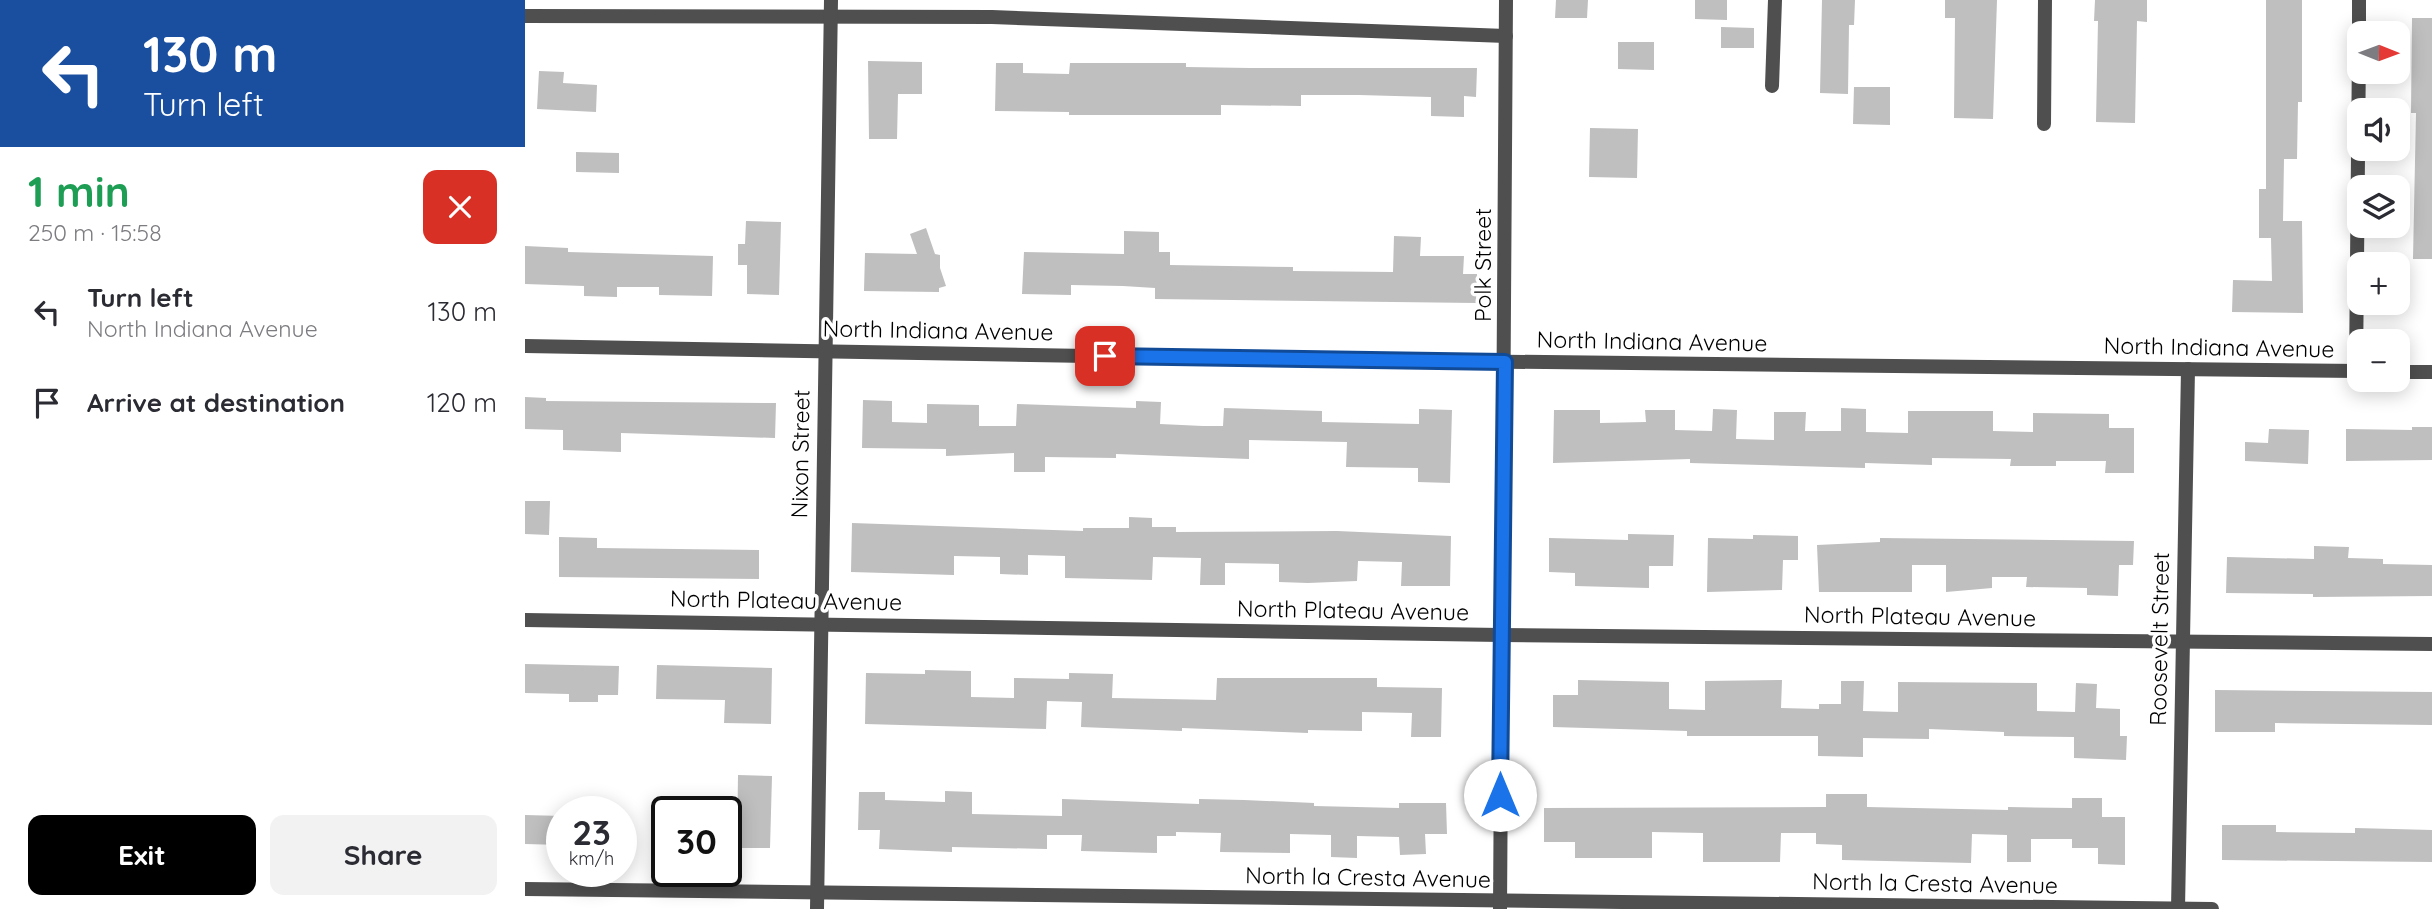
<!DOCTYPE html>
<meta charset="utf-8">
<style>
body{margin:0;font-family:Quicksand,sans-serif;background:#f2f2f3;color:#2b2b33;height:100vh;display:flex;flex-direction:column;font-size:26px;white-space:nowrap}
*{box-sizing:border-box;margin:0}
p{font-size:23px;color:#7c7c81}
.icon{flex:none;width:38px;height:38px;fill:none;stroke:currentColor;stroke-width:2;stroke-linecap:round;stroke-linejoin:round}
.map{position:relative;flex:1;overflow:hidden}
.sheet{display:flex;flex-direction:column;background:#fff;width:525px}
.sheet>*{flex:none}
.banner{background:#1a4fa0;color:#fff;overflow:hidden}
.needle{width:46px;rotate:91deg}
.fabs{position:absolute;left:1822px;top:21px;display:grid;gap:14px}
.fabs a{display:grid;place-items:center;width:63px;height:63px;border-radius:14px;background:#fff;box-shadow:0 4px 18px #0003;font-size:35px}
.speed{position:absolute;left:21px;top:796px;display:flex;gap:14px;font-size:35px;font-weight:700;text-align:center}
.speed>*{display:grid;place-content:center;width:91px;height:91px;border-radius:50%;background:#fff;box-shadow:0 4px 18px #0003;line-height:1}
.speed small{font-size:18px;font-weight:400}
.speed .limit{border:4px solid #111;border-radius:10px;background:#fff;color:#111}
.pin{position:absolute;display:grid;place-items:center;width:60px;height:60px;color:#fff;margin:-30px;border-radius:14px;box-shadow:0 4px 10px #0006}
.me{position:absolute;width:77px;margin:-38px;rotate:0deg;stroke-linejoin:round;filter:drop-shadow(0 0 5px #0008)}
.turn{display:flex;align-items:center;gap:24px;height:147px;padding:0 28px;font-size:32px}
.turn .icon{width:91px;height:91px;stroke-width:2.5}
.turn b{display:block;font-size:49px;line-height:60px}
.round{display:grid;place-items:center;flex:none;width:74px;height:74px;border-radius:14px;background:#f2f2f3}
.summary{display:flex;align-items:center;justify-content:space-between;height:119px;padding:0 28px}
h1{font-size:42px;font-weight:800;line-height:52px;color:#1e9e55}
.action{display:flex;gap:14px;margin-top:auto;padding:14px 28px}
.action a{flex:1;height:80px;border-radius:14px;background:#000;color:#fff;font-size:28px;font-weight:800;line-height:80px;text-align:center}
.action a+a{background:#f2f2f3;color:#2b2b33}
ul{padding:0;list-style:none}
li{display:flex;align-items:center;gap:21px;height:91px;padding:0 28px}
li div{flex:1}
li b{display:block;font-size:26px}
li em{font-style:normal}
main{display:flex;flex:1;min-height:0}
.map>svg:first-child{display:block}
.building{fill:#bfbfbf}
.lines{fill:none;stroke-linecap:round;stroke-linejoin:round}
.minor{stroke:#4f4f4f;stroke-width:14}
.route-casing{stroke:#114b97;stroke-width:18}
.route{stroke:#1a73e8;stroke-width:12}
.labels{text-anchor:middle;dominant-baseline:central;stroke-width:7;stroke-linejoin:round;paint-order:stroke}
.street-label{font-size:23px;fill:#000;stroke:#fff}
</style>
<main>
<section class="sheet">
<div class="banner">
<div class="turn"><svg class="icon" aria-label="left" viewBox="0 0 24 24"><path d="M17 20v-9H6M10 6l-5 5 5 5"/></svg><div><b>130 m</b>Turn left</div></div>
</div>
<div class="summary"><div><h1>1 min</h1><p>250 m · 15:58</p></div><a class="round" style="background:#d93025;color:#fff"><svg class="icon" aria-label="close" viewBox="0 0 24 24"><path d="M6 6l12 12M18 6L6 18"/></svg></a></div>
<ul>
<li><svg class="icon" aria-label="left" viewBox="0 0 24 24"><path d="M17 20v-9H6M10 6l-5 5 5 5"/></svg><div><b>Turn left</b><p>North Indiana Avenue</p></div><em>130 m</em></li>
<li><svg class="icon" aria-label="arrive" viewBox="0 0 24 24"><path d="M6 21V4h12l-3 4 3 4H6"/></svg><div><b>Arrive at destination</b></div><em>120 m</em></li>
</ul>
<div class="action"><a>Exit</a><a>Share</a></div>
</section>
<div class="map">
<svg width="1907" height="909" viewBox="0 0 1907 909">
<rect width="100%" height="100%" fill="#fff"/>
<g class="building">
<polygon points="1031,0 1063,0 1062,18 1030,18"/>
<polygon points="1170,0 1202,0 1202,20 1170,19"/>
<polygon points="1297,0 1330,0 1329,25 1324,25 1323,94 1295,93"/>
<polygon points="1420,0 1472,0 1468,119 1429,118 1430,18 1420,18"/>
<polygon points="1570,0 1622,0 1622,22 1612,21 1610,123 1571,122 1573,21 1569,21"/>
<polygon points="1741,0 1777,0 1777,102 1773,102 1772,159 1759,159 1758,221 1777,221 1778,313 1707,312 1708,280 1747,281 1746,238 1734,238 1734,189 1741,189"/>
<polygon points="1887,18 1907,18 1907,259 1888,259 1891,113 1886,113"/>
<polygon points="1196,27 1229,28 1229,48 1196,48"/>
<polygon points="1093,42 1129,42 1129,70 1093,69"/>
<polygon points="343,61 397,62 397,94 373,94 372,139 344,139"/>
<polygon points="471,63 498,63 498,73 544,74 545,63 661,63 661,67 725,68 952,68 951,97 939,96 939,117 906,116 906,97 834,95 776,95 776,106 696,105 696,115 544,115 544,112 470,111"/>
<polygon points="14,71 39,72 38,83 72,85 71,112 12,109"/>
<polygon points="1329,87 1365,87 1365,125 1328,124"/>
<polygon points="1065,128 1113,129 1112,178 1064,177"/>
<polygon points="51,152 94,153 94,173 51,172"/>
<polygon points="221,221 256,222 254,295 222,294 222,265 213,265 213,244 220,244"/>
<polygon points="401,228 410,254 415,255 415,268 421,286 414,288 414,292 339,291 340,253 392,254 385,234"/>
<polygon points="599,231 634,232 634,252 645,252 645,265 768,267 768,271 868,272 869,236 896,237 895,256 939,256 938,274 952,274 951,303 630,299 630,288 598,286 546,285 546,295 497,294 499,252 599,254"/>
<polygon points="0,246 43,248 43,252 188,256 187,296 134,295 134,287 92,287 92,297 59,296 59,286 0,284"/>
<polygon points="0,397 21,398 21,401 251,403 250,438 96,433 96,452 38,450 38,430 0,429"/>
<polygon points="338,400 367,401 367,422 402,423 402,404 454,405 454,426 491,426 492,404 611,408 611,401 636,402 635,424 678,426 698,426 699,408 797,411 797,422 894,424 894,409 927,410 925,483 893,482 893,468 821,467 822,442 724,440 724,459 591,454 591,458 520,457 520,472 489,472 489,453 421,456 421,449 337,448"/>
<polygon points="1316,408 1341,409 1341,432 1383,433 1383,411 1468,411 1468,431 1508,432 1508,413 1584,414 1584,428 1609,428 1609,473 1580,473 1581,461 1531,461 1531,466 1485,466 1486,459 1407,458 1407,465 1340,463 1340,468 1165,463 1165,459 1028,463 1029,410 1075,410 1075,423 1121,422 1120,410 1150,410 1150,430 1187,431 1188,409 1212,410 1211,439 1249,440 1249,412 1281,412 1280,431 1316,431"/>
<polygon points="1887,427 1907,427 1907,460 1821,461 1821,429 1887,430"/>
<polygon points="1744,429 1784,430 1783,464 1720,461 1720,442 1743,443"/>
<polygon points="0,501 25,501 24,535 0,534"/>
<polygon points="604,517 627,518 627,527 651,527 651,532 812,531 926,536 925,586 876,586 877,562 833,561 832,581 783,583 754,582 754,564 700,563 700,585 675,585 676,558 628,557 627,580 540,578 540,556 503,555 503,575 475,574 475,557 429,556 429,575 326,572 327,523 558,531 558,528 604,528"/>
<polygon points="1103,534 1149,535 1148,566 1124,566 1124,588 1050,586 1050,573 1024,572 1024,538 1103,540"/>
<polygon points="1228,535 1273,536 1273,560 1258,560 1257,590 1182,592 1183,538 1228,539"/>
<polygon points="34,537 72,538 72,548 234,550 234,579 34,577"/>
<polygon points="1355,538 1609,541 1608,565 1594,565 1593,596 1562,595 1562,588 1501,587 1502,577 1467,577 1467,588 1421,592 1421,565 1387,565 1387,592 1294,592 1292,545 1355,542"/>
<polygon points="1789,546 1824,547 1823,558 1858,559 1858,564 1907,565 1907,596 1788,597 1788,594 1701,593 1702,557 1789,559"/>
<polygon points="0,664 94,666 93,695 73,695 73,702 44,702 44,694 0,693"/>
<polygon points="132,665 247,668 246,724 199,723 200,700 131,699"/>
<polygon points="400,670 446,671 446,697 489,698 489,678 544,679 544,673 588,674 587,698 691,700 692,678 852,678 852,687 917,688 916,737 886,737 887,713 837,712 837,731 783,730 783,733 657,728 657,731 556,727 557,702 522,701 521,729 340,724 341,673 400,674"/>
<polygon points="1053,680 1144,682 1144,709 1180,710 1180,681 1257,680 1256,708 1294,709 1294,704 1316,704 1316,681 1339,681 1338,711 1373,712 1373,682 1512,683 1512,711 1550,712 1551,683 1572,684 1571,708 1595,709 1595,736 1602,736 1601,760 1549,758 1549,737 1479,736 1479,732 1404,729 1404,739 1338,738 1338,757 1293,756 1293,736 1162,736 1162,731 1028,727 1028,695 1053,695"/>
<polygon points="1690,690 1907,692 1907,725 1750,723 1750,732 1690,732"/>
<polygon points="213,775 247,776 245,848 212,848"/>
<polygon points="420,791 447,792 447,814 537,816 537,799 674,804 674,799 719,800 789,803 789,806 874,808 874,803 921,803 922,834 900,834 901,854 875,855 874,837 832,836 832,858 806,857 806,835 765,834 765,853 695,852 696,833 651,832 651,836 632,836 632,853 556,851 557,835 522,835 522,849 427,847 427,852 354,849 355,830 333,830 334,792 360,792 360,800 420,802"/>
<polygon points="1301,794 1342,794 1342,807 1483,810 1483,807 1547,808 1547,798 1577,798 1577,817 1600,817 1600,865 1573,864 1573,848 1547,848 1547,839 1506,839 1506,862 1482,862 1482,835 1447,834 1446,863 1317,860 1317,845 1291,844 1291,833 1256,833 1255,862 1178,862 1178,833 1127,832 1127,858 1050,858 1050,842 1019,842 1019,808 1301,807"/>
<polygon points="0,815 37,816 37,845 0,844"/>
<polygon points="1697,825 1751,825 1751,832 1830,833 1830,828 1907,830 1907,862 1697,860"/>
</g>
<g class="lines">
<g class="minor">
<polyline points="0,16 467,17 981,36"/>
<polyline points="1834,33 1834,0"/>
<polyline points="1247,86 1250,0"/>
<polyline points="1519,124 1520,0"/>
<polyline points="0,346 738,359 1834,371"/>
<polyline points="1831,371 1834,48"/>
<polyline points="1872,372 1907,372"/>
<polyline points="0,620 976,635 1907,644"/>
<polyline points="0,889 1687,909"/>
<polyline points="292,909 306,0"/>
<polyline points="975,909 981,0"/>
<polyline points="1653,909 1663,369"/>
</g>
</g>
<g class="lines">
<defs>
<polyline id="route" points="580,356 980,362 975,795"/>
</defs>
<use href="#route" class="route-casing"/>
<use href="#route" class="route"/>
</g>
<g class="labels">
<g class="street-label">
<text transform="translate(957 265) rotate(-90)">Polk Street</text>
<text transform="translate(413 330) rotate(1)">North Indiana Avenue</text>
<text transform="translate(1127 341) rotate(1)">North Indiana Avenue</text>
<text transform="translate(1694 347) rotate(1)">North Indiana Avenue</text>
<text transform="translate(275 454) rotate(-89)">Nixon Street</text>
<text transform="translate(261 600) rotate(1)">North Plateau Avenue</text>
<text transform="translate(828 610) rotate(1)">North Plateau Avenue</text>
<text transform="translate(1395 616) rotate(1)">North Plateau Avenue</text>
<text transform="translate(1634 639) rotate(-89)">Roosevelt Street</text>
<text transform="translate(843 877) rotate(1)">North la Cresta Avenue</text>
<text transform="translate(1410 883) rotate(1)">North la Cresta Avenue</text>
</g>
</g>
</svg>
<div class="fabs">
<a><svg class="needle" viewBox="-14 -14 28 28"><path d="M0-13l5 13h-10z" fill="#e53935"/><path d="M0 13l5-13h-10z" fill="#7c7c81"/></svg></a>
<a><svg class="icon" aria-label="sound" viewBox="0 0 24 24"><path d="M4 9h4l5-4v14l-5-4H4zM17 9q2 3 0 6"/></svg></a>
<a><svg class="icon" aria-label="layers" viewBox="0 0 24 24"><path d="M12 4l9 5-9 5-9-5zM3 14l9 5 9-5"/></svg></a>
<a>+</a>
<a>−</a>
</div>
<div class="speed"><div>23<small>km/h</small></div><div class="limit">30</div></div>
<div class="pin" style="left:580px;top:356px;background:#d93025"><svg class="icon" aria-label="arrive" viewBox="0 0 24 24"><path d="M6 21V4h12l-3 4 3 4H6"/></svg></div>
<svg class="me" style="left:975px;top:795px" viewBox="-20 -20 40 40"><circle r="19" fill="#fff"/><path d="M0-13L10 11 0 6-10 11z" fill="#1a73e8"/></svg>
</div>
</main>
